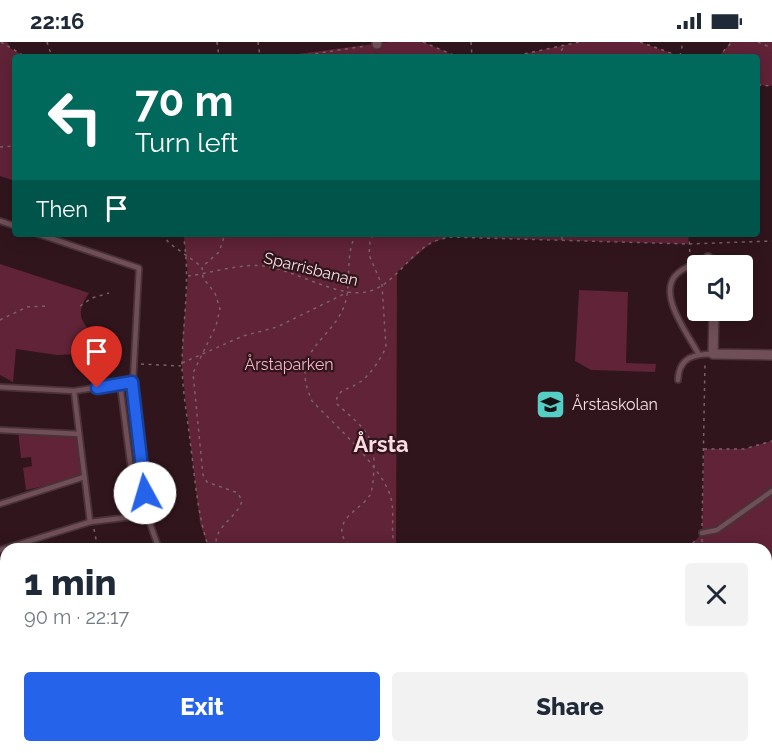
<!DOCTYPE html>
<meta charset="utf-8">
<style>
body{margin:0;font-family:Raleway,sans-serif;background:#f2f2f3;color:#1f2937;height:100vh;display:flex;flex-direction:column;font-size:22px;white-space:nowrap}
*{box-sizing:border-box;margin:0}
p{font-size:20px;color:#747a83}
.icon{flex:none;width:33px;height:33px;fill:none;stroke:currentColor;stroke-width:2;stroke-linecap:round;stroke-linejoin:round}
.map{position:relative;flex:1;overflow:hidden}
.drawer{position:absolute;left:0px;top:501px;width:772px;height:210px;display:flex;flex-direction:column;background:#fff;border-radius:18px 18px 0 0;box-shadow:0 3px 15px #0003}
.drawer>*{flex:none}
.guide{position:absolute;left:12px;top:12px;width:748px;height:183px;border-radius:6px;box-shadow:0 3px 15px #0003;background:#00695c;color:#fff;overflow:hidden}
.controls{position:absolute;left:687px;top:213px;display:grid;gap:12px}
.controls a{display:grid;place-items:center;width:66px;height:66px;border-radius:6px;background:#fff;box-shadow:0 3px 15px #0003;font-size:30px}
.pin{position:absolute;display:grid;place-items:center;width:51px;height:51px;color:#fff;margin:-62px -26px;border-radius:50% 50% 50% 0;rotate:-45deg;box-shadow:0 0 6px #0007}
.pin .icon{rotate:45deg}
.me{position:absolute;width:66px;margin:-33px;rotate:354deg;stroke-linejoin:round;filter:drop-shadow(0 0 4px #0008)}
.turn{display:flex;align-items:center;gap:21px;height:126px;padding:0 24px;font-size:27px}
.turn .icon{width:78px;height:78px;stroke-width:2.5}
.turn b{display:block;font-size:42px;line-height:51px}
.then{display:flex;align-items:center;height:57px;padding:0 24px;background:#0003;gap:12px;font-size:22px}
.round{display:grid;place-items:center;flex:none;width:63px;height:63px;border-radius:6px;background:#f2f2f3}
.head{display:flex;align-items:center;justify-content:space-between;height:102px;padding:0 24px}
h1{font-size:36px;font-weight:800;line-height:45px}
.cta{display:flex;gap:12px;margin-top:auto;padding:12px 24px}
.cta a{flex:1;height:69px;border-radius:6px;background:#2563eb;color:#fff;font-size:24px;font-weight:800;line-height:69px;text-align:center}
.cta a+a{background:#f2f2f3;color:#1f2937}
.status{display:flex;justify-content:space-between;align-items:center;height:42px;padding:0 30px;background:#fff;direction:ltr}
.status svg{height:16px;fill:currentColor}
.map>svg:first-child{display:block}
.green{fill:#602337}
.lines{fill:none;stroke-linecap:round;stroke-linejoin:round}
.service-casing{stroke:#483338;stroke-width:8}
.minor-casing{stroke:#483338;stroke-width:12}
.path{stroke:#7b6268;stroke-width:1.5;stroke-dasharray:3 4.5;stroke-linecap:butt}
.service{stroke:#704f58;stroke-width:4.5}
.minor{stroke:#704f58;stroke-width:9}
.route-casing{stroke:#184099;stroke-width:15}
.route{stroke:#2563eb;stroke-width:10}
.labels{text-anchor:middle;dominant-baseline:central;stroke-width:4.5;stroke-linejoin:round;paint-order:stroke}
.street-label{font-size:16px;fill:#f4e0e4;stroke:#31151d}
.park-label{font-size:16px;fill:#f6b5c5;stroke:#31151d}
.poi-label{font-size:16px;fill:#f4e0e4;stroke:#31151d;text-anchor:start}
.district-label{font-size:22px;font-weight:bold;fill:#fbdbe2;stroke:#31151d}
</style>
<div class="status"><b>22:16</b><svg viewBox="0 0 49 12"><path d="M0 12V9h3v3zM5 12V6h3v6zM10 12V3h3v9zM15 12V0h3v12zM26 1h20v11H26zM47 4h2v5h-2z"/></svg></div>
<div class="map">
<svg width="772" height="711" viewBox="0 0 772 711">
<rect width="100%" height="100%" fill="#31151d"/>
<g class="green">
<polygon points="0,0 7,0 10,6 26,15 15,15 15,139 0,134"/>
<polygon points="389,0 423,0 458,15 275,15"/>
<polygon points="579,0 640,0 682,15 510,15"/>
<polygon points="729,0 772,0 772,44 758,43 758,15 718,15 729,3"/>
<polygon points="174,192 689,192 688,202 448,195 431,201 397,230 396,507 209,507 200,481 185,354 182,324 183,294 188,234 184,195"/>
<path d="M0,222L89,251C68,282 94,281 99,311L57,313L16,307L13,340L0,333Z"/>
<polygon points="579,248 628,250 626,321 656,322 655,330 591,328 575,319"/>
<polygon points="18,389 79,392 84,435 26,448 23,426 32,424 31,415 21,416"/>
<polygon points="772,399 772,711 496,711 462,705 766,705 766,507 688,507 702,491 704,407 744,407"/>
<polygon points="84,705 235,705 236,709 233,711 74,711"/>
</g>
<g class="lines">
<defs>
<g id="service">
<polyline points="0,179 15,184"/>
<polyline points="38,192 139,226 133,340 147,473 159,507"/>
<polyline points="712,220 724,219"/>
<path d="M698,311C688,292 655,250 678,231C686,224 699,220 708,216"/>
<path d="M678,338C679,315 694,312 713,312"/>
<polyline points="120,342 137,474"/>
<polyline points="0,345 74,349 133,340"/>
<polyline points="74,349 90,480"/>
<polyline points="0,388 79,392"/>
<polyline points="0,462 84,435"/>
<polyline points="702,491 717,488 772,449"/>
<polyline points="0,508 90,480 147,473"/>
<polyline points="0,585 6,611"/>
<polyline points="0,679 6,678"/>
</g>
<g id="minor">
<polyline points="377,0 377,2"/>
<polyline points="708,216 715,224"/>
<polyline points="714,268 713,312 772,313"/>
</g>
</defs>
<use href="#service" class="service-casing"/>
<use href="#minor" class="minor-casing"/>
<g class="path">
<polyline points="1,0 26,15"/>
<polyline points="47,0 52,15"/>
<polyline points="217,0 219,15"/>
<polyline points="258,0 260,15"/>
<polyline points="423,0 458,15"/>
<polyline points="471,0 472,15"/>
<polyline points="640,0 682,15"/>
<polyline points="758,0 772,6"/>
<polyline points="680,14 683,0"/>
<polyline points="293,15 366,4"/>
<polyline points="510,15 579,0"/>
<polyline points="557,15 563,6"/>
<polyline points="718,15 732,0"/>
<polyline points="758,43 772,44"/>
<polyline points="0,105 15,104"/>
<polyline points="162,192 169,201 201,224"/>
<path d="M183,192C191,235 183,277 182,321C182,346 187,373 190,398C195,436 197,471 209,507"/>
<path d="M356,192C343,216 354,245 342,269C333,289 310,303 306,323C303,336 307,347 312,359C335,383 383,426 391,456C395,472 390,489 395,507"/>
<polyline points="689,192 690,215"/>
<polyline points="562,198 562,192"/>
<path d="M188,234C212,231 240,221 265,224C294,228 339,256 366,250C393,245 408,213 431,201C436,198 443,197 448,195L688,202L772,199"/>
<polyline points="80,264 92,256 109,251"/>
<polyline points="0,278 27,265 46,264"/>
<polyline points="182,321 243,294 277,285 348,250"/>
<polyline points="141,322 181,324"/>
<polyline points="704,407 744,407 772,399"/>
<polyline points="702,484 705,320"/>
<polyline points="94,487 98,507"/>
<polyline points="702,497 703,507"/>
<path d="M217,507C211,485 236,478 242,459L238,451L207,440L203,433L193,331L216,284L220,267L215,251L203,236L202,225L219,210L225,192"/>
<path d="M363,507C355,506 347,504 344,497C334,476 362,467 370,453C374,445 375,416 373,407C370,387 349,374 336,361C337,346 349,348 360,340C370,333 381,317 386,305L382,243L369,213L370,200L373,192"/>
<polyline points="688,507 697,496"/>
<polyline points="766,566 772,566"/>
<polyline points="766,600 772,603"/>
<polyline points="766,617 772,611"/>
<polyline points="766,650 772,650"/>
<polyline points="166,705 177,711"/>
<polyline points="240,705 243,711"/>
<polyline points="462,705 496,711"/>
<polyline points="552,705 563,711"/>
<polyline points="139,710 145,705"/>
<polyline points="128,711 130,705"/>
<polyline points="244,711 266,705"/>
<polyline points="336,711 336,705"/>
<polyline points="437,711 438,705"/>
<polyline points="645,711 650,705"/>
<polyline points="652,711 652,705"/>
<polyline points="699,711 699,705"/>
<polyline points="731,711 731,705"/>
</g>
<use href="#service" class="service"/>
<use href="#minor" class="minor"/>
</g>
<g class="lines">
<defs>
<polyline id="route" points="97,346 132,340 145,451"/>
</defs>
<use href="#route" class="route-casing"/>
<use href="#route" class="route"/>
</g>
<defs>
<symbol id="school-square" viewBox="-11 -11 22 22"><rect x="-9" y="-9" width="18" height="18" rx="4" fill="#55cec5" stroke="#31151d"/><path d="M0-5L7-2L0 1L-7-2ZM-4 1L0 2.5L4 1V4Q0 6-4 4Z" fill="#111"/></symbol>
</defs>
<g fill-rule="evenodd">
<use href="#school-square" x="534" y="346" width="33" height="33"/>
</g>
<g class="labels">
<g class="street-label">
<text transform="translate(311 227) rotate(14)">Sparrisbanan</text>
</g>
<g class="park-label">
<text x="289" y="322">Årstaparken</text>
</g>
<g class="poi-label">
<text x="572" y="362">Årstaskolan</text>
</g>
<g class="district-label">
<text x="381" y="402">Årsta</text>
</g>
</g>
</svg>
<div class="controls">
<a><svg class="icon" aria-label="sound" viewBox="0 0 24 24"><path d="M4 9h4l5-4v14l-5-4H4zM17 9q2 3 0 6"/></svg></a>
</div>
<div class="pin" style="left:97px;top:346px;background:#d93025"><svg class="icon" aria-label="arrive" viewBox="0 0 24 24"><path d="M6 21V4h12l-3 4 3 4H6"/></svg></div>
<svg class="me" style="left:145px;top:451px" viewBox="-20 -20 40 40"><circle r="19" fill="#fff"/><path d="M0-13L10 11 0 6-10 11z" fill="#2563eb"/></svg>
<div class="guide">
<div class="turn"><svg class="icon" aria-label="left" viewBox="0 0 24 24"><path d="M17 20v-9H6M10 6l-5 5 5 5"/></svg><div><b>70 m</b>Turn left</div></div>
<div class="then">Then<svg class="icon" aria-label="arrive" viewBox="0 0 24 24"><path d="M6 21V4h12l-3 4 3 4H6"/></svg></div>
</div>
<section class="drawer">
<div class="head"><div><h1>1 min</h1><p>90 m · 22:17</p></div><a class="round"><svg class="icon" aria-label="close" viewBox="0 0 24 24"><path d="M6 6l12 12M18 6L6 18"/></svg></a></div>
<div class="cta"><a>Exit</a><a>Share</a></div>
</section>
</div>
